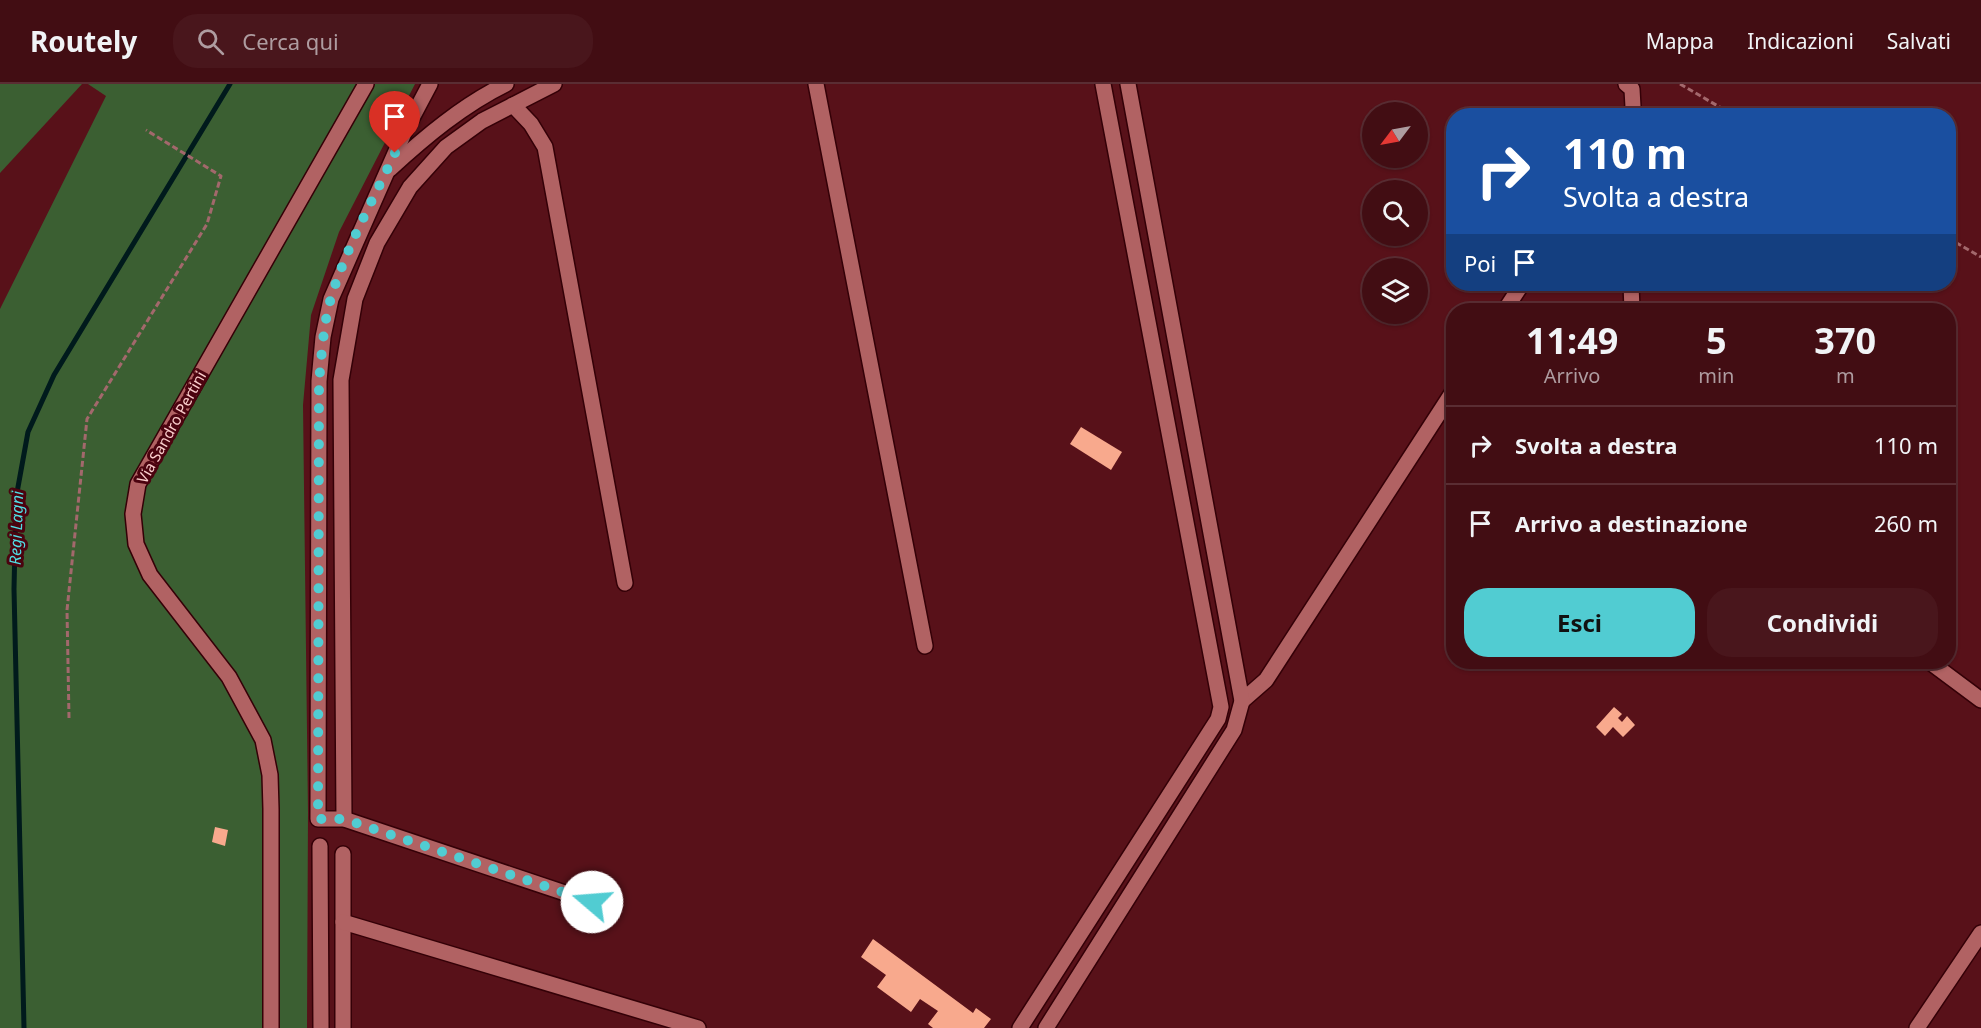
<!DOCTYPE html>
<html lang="it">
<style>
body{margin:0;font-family:"Noto Sans",sans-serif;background:#49161c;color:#f1f3f6;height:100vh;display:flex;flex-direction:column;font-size:22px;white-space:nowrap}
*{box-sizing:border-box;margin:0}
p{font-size:20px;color:#ae9ca0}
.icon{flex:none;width:33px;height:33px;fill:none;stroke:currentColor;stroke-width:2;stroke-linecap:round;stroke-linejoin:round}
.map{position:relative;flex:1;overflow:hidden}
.drawer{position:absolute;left:1446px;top:219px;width:510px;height:366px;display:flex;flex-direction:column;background:#420d13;border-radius:24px;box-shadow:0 2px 4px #0004,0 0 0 2px #5a2d33}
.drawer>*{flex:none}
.hud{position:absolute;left:1446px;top:24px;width:510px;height:183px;border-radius:24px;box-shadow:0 2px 4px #0004,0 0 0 2px #5a2d33;background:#1a4fa0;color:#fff;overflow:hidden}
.needle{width:39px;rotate:238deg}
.tools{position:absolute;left:1362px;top:18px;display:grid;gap:12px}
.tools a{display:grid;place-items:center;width:66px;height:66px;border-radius:50%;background:#420d13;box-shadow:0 2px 4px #0004,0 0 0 2px #5a2d33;font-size:30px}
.pin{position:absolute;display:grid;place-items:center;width:51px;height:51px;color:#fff;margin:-62px -26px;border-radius:50% 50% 50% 0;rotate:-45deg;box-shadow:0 0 6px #0007}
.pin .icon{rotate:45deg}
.me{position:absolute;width:66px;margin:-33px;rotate:288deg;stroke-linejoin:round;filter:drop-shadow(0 0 4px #0008)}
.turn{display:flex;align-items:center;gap:21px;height:126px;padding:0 18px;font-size:27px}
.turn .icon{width:78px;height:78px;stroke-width:2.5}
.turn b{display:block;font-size:42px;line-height:51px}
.then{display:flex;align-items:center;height:57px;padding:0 18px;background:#0003;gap:12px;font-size:22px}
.eta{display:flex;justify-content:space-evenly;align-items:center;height:102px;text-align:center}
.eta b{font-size:36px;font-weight:700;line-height:42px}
.primary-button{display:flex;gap:12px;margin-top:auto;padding:12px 18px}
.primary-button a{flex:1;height:69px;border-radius:24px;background:#51ccd2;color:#111;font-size:24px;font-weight:700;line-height:69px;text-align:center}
.primary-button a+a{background:#49161c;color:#f1f3f6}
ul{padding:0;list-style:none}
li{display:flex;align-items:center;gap:18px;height:78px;padding:0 18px;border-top:2px solid #5a2d33}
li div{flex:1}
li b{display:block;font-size:22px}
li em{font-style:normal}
header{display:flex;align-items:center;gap:36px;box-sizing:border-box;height:84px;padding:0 30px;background:#420d13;border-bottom:2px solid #5a2d33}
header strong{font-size:28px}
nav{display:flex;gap:33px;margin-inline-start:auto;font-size:21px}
.search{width:420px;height:54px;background:#49161c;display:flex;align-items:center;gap:15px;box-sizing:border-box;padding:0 21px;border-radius:24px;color:#ae9ca0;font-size:22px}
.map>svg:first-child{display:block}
.green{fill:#3b5f32}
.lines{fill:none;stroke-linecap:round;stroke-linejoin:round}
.stream{stroke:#001a1c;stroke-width:5}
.building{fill:#f8a98d}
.minor-casing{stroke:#340007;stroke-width:18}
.path{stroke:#a3686c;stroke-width:3;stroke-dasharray:6 3;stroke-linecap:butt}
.minor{stroke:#b16263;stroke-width:15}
.route{stroke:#51ccd2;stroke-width:10;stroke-dasharray:0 18}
.labels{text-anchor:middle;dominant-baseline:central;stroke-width:6;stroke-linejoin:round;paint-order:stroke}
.street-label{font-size:15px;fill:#fbcecd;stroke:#4b030f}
.water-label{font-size:16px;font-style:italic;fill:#51dee4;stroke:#4b030f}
</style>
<header>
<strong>Routely</strong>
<div class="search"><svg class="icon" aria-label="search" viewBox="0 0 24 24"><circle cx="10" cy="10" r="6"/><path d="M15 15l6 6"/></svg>Cerca qui</div>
<nav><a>Mappa</a><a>Indicazioni</a><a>Salvati</a></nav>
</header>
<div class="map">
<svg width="1981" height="944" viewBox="0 0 1981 944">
<rect width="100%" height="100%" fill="#581119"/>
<g class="green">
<polygon points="0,0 82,0 0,89"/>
<polygon points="88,0 415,0 339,148 311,231 303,321 308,728 307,944 0,944 0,225 106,12"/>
</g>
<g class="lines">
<polyline class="stream" points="24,944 14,505 16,414 28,348 54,291 230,0"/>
</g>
<g class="building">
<polygon points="1081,343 1122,368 1111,386 1070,360"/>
<polygon points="1614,623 1622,630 1618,634 1622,638 1627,632 1635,641 1623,653 1613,643 1605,652 1596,643"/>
<polygon points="215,743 228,746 225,762 212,758"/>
<polygon points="873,855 973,929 976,924 991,935 984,944 933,944 928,940 938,927 920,915 911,928 877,903 886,891 861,873"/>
</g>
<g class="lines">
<defs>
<g id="minor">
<polyline points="430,0 404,49 331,215 323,253 319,297 318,735 344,735 592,818"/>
<polyline points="816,0 925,562"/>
<polyline points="1626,0 1632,5 1633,23 1629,32"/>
<polyline points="513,21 531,40 545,63 625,499"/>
<path d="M390,85C425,53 463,21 506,0"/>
<polyline points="1631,200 1632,226"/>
<polyline points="1505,226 1522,200"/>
<polyline points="1930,578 1981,616"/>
<polyline points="1242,617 1266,596 1454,306"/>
<polyline points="344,735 341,296 355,215 377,159 410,103 446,63 482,37 554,0"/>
<polyline points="320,762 321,944"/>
<polyline points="343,770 343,944"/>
<polyline points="343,838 698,944"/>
<polyline points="271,944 271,725 270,691 263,656 229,593 150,491 136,460 133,430 138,400 366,0"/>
<polyline points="1020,944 1218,635 1221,623 1103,0"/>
<polyline points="1046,944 1234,646 1242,617 1128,0"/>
<polyline points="1917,944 1981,849"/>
</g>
</defs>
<use href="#minor" class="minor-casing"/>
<g class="path">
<polyline points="1680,0 1735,32"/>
<polyline points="1948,154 1981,173"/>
<polyline points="69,634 67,526 87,335 207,140 221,92 146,46"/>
</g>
<use href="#minor" class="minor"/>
</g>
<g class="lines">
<path class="route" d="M395,69C373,116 346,164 331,214C323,241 322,270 319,297L318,735H344L592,818"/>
</g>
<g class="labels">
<g class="street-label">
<text transform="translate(171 343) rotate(-61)">Via Sandro Pertini</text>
</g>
<g class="water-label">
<text transform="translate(16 444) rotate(-88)">Regi Lagni</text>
</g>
</g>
</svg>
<div class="tools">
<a><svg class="needle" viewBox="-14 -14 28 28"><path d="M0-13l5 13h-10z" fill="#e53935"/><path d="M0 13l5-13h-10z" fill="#ae9ca0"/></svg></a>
<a><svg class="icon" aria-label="search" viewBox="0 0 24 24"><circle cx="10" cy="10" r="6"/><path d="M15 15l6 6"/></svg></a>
<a><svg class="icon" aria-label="layers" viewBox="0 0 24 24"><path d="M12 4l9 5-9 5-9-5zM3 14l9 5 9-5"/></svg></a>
</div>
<div class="pin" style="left:395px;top:69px;background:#d93025"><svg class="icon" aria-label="arrive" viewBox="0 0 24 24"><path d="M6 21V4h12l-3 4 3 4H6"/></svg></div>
<svg class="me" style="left:592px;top:818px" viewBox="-20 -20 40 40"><circle r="19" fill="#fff"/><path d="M0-13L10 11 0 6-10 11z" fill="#51ccd2"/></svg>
<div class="hud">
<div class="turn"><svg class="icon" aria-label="right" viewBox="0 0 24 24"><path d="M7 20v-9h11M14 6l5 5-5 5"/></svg><div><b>110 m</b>Svolta a destra</div></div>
<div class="then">Poi<svg class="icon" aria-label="arrive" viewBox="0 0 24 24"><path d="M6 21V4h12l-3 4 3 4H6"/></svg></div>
</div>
<section class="drawer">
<div class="eta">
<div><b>11:49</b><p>Arrivo</p></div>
<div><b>5</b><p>min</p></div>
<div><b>370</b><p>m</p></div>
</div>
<ul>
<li><svg class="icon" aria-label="right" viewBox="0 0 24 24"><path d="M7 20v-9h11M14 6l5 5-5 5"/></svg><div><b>Svolta a destra</b></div><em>110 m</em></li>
<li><svg class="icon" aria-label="arrive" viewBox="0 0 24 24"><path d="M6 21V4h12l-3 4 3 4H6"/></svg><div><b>Arrivo a destinazione</b></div><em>260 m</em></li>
</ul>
<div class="primary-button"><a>Esci</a><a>Condividi</a></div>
</section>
</div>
